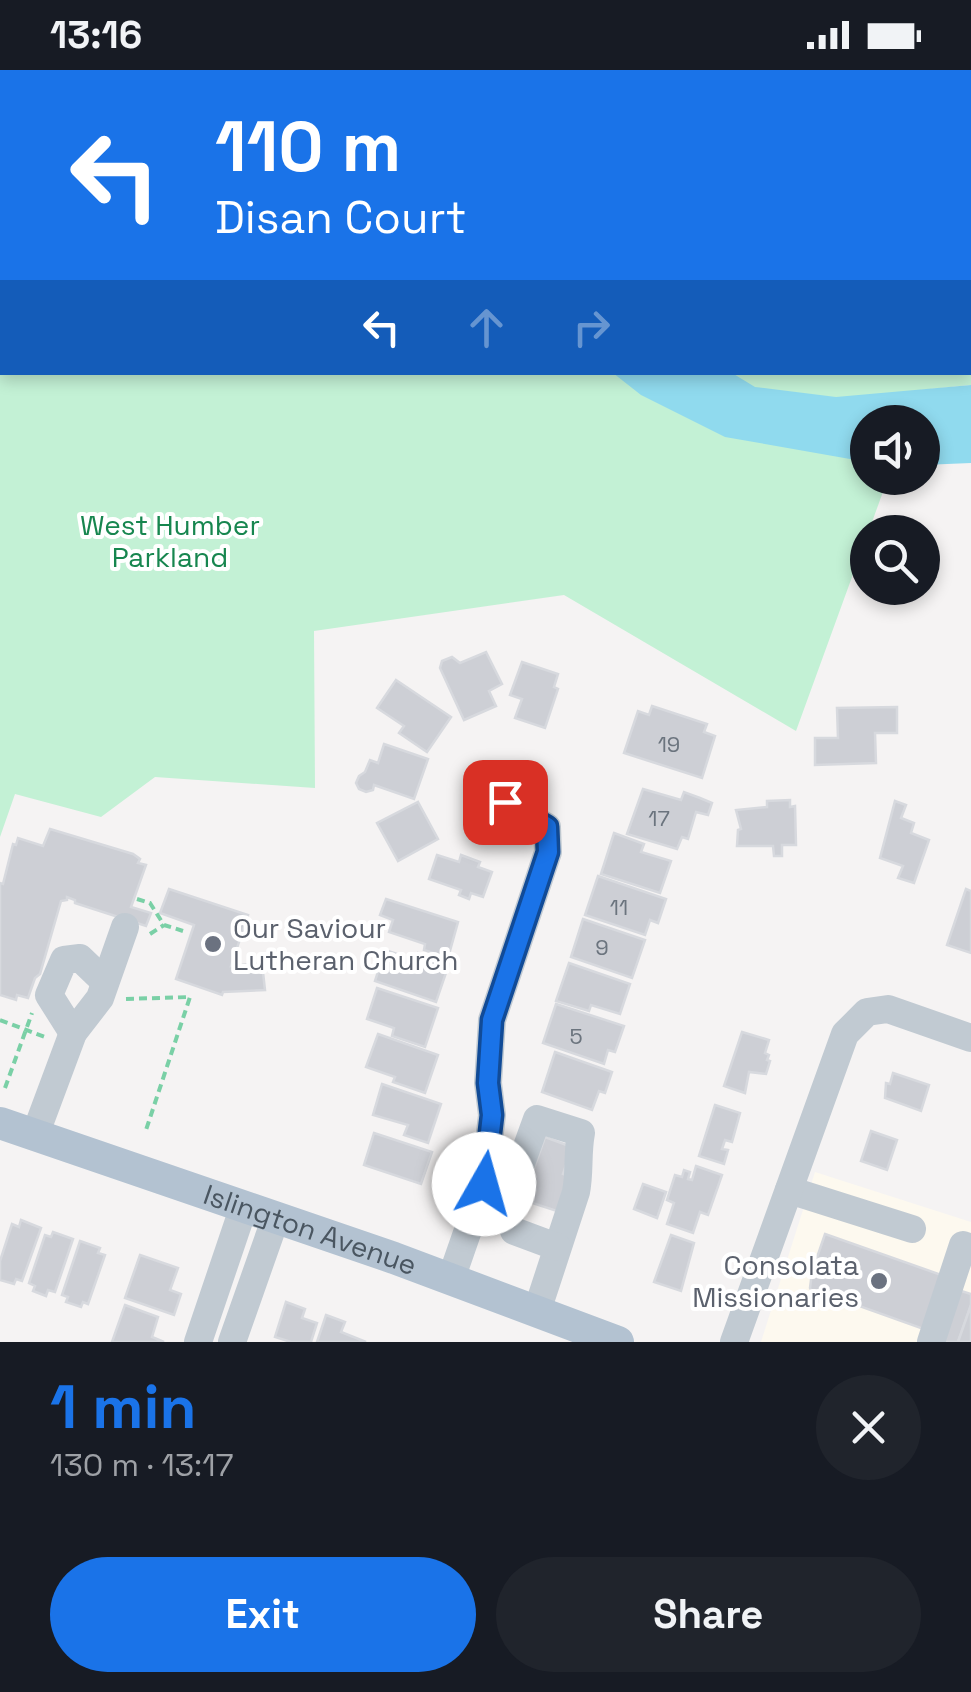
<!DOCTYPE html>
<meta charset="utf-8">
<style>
body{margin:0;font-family:"Space Grotesk",sans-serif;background:#20242c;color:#f1f3f6;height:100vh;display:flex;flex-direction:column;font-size:38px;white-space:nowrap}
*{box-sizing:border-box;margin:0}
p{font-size:32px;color:#9ea1a6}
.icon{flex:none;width:55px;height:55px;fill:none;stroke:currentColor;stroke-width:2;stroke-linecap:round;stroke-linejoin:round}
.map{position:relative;height:1272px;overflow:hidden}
.panel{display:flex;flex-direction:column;background:#171b24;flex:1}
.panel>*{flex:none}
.hud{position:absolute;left:0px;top:0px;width:972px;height:305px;box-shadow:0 5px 15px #0003;background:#1a73e8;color:#fff;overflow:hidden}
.tools{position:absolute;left:850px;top:335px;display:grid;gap:20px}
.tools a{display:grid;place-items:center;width:90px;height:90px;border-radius:50%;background:#171b24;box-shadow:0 5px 15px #0003;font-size:50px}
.pin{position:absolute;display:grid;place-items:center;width:85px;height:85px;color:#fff;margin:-42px;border-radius:20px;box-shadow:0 5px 15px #0006}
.me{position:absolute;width:110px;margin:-55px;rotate:7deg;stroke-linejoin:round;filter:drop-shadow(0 0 8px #0008)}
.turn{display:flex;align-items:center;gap:35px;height:210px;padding:0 50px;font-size:45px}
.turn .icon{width:130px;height:130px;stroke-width:2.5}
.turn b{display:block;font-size:70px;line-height:85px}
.lanes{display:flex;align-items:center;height:95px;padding:0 50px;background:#0003;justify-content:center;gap:50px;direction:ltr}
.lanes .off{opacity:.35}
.round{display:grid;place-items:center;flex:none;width:105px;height:105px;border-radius:52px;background:#20242c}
.headline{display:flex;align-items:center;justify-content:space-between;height:170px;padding:0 50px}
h1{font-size:60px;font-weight:700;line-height:75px;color:#1a73e8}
.button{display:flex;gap:20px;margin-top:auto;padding:20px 50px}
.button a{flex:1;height:115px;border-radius:60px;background:#1a73e8;color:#fff;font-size:40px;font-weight:700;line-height:115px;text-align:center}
.button a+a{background:#20242c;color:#f1f3f6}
.status{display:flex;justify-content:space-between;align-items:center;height:70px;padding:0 50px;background:#171b24;direction:ltr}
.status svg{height:28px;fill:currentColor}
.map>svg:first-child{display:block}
.commercial{fill:#fdf9ef}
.green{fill:#c3f1d5;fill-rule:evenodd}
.water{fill:#90daee}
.building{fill:#cdcfd5;stroke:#d7d9de;stroke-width:2.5}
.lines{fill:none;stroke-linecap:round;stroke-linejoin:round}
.path{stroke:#7ad0a6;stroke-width:4;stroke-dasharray:8 5;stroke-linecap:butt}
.minor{stroke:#c1cad2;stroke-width:28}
.major{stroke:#b3c2d1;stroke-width:32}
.route-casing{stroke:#114b97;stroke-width:25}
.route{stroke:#1a73e8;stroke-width:18}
.worship-dot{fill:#6b7280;stroke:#fff;stroke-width:4}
.labels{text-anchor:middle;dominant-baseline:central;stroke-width:8;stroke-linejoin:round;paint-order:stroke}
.number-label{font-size:22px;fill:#6b747e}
.park-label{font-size:28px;fill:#17864f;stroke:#fff}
.worship-label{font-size:28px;fill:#5b616d;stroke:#fff;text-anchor:start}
.street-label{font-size:28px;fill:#4a5661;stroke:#fff}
</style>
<div class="status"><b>13:16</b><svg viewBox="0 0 49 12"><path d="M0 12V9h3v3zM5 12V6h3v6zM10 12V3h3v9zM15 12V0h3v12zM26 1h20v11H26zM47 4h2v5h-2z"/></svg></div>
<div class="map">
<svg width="971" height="1272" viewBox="0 0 971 1272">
<rect width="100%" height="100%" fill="#f5f3f3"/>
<polygon class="commercial" points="815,1102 971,1152 971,1272 761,1272"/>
<path class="green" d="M0,0H971V315L920,320L868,352V408H888L796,661L564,525L314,561L315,718L155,707L101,747L15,724L0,767ZM2,2H970V302H2Z"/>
<polygon class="water" points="613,303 732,303 755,317 836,327 971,315 971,393 923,395 922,352 868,352 867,392 725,367 641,325"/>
<g class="building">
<polygon points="486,582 502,614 489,621 496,636 464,650 440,598 442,591 452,587 460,593"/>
<polygon points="522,592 558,604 554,617 558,619 545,658 515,648 522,629 510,625"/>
<polygon points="396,610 451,647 427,682 399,663 404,656 377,638"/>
<polygon points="652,636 707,654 704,662 715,666 702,708 624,683 638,641 649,645"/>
<polygon points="897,637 897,663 875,663 876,693 815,695 815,668 838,668 837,638"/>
<polygon points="384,674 428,689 414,729 374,715 373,720 366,722 359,719 356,713 359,706 365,702 370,690 378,693"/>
<polygon points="643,719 681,730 684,722 700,728 712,733 708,745 696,742 688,769 682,767 677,779 627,764"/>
<polygon points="790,730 790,737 795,736 796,775 782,775 782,786 774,786 773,776 737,776 738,760 741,759 736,740 767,737 767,731"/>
<polygon points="895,731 906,735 901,748 914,753 911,763 929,770 914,813 898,808 903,796 880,788"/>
<polygon points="418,732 438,769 398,791 377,753"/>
<polygon points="50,759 133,784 140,789 138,793 146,795 131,837 151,843 146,856 75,833 75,830 67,827 67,830 61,831 40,904 35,908 28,928 17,925 16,930 0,925 0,813 3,814 13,774 16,775 18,768 43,776"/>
<polygon points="614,763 644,774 641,782 671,791 660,823 601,804"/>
<polygon points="437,785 459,792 461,785 480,792 478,797 492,802 483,827 471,823 469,829 459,825 461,820 429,809"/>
<polygon points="598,806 666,829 658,853 650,850 645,865 585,845"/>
<polygon points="169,819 248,845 231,896 262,893 265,920 223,922 222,925 176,909 194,855 160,843"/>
<polygon points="966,819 971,821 971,883 947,875"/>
<polygon points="386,829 458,852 448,888 424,880 425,874 389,862 393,850 380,845"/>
<polygon points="583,849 645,870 632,908 571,887"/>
<polygon points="385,880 415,890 418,883 449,894 436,932 375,911"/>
<polygon points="569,893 630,914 620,944 591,935 589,941 556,931"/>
<polygon points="377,918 438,938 425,977 392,966 394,958 367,949"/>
<polygon points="556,934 624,956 615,982 608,980 604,994 543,973"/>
<polygon points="742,962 769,970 765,983 769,985 767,990 770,991 766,1004 749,1002 745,1023 724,1016"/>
<polygon points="378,964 438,985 425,1023 393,1012 395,1007 366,997"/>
<polygon points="555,982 612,1002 605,1023 599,1021 592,1040 542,1022"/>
<polygon points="893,1003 929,1015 921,1041 885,1028 886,1013 890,1014"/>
<polygon points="382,1014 441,1034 428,1073 404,1065 408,1055 373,1045"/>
<polygon points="715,1035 740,1043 732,1072 725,1070 722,1079 728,1080 724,1094 699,1086"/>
<polygon points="871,1061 897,1070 887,1100 861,1091"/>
<polygon points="374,1063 432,1082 421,1114 364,1095"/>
<polygon points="545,1067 572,1077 563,1104 575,1108 563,1143 523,1130"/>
<polygon points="696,1096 722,1105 708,1145 700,1142 693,1163 667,1154 674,1133 667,1130 675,1105 682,1107 684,1100 690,1102 688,1109 692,1110"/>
<polygon points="643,1114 666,1122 657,1148 634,1139"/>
<polygon points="21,1150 41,1158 22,1211 16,1209 14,1214 0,1210 0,1191 12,1154 19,1157"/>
<polygon points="53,1162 73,1169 55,1222 48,1220 46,1226 33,1221 35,1216 29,1213 45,1165 51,1167"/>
<polygon points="825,1164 947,1207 929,1261 840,1229 827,1235 818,1232 810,1218 812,1202"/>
<polygon points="671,1165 694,1173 681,1221 654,1212"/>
<polygon points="80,1171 100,1178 98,1183 105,1185 88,1234 83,1232 81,1237 66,1232 68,1227 62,1225"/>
<polygon points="140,1185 178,1198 170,1220 181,1224 174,1245 125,1228"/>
<polygon points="955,1219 971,1224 971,1235 958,1272 940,1272"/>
<polygon points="286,1232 305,1239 302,1248 317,1253 311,1272 291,1272 275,1267"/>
<polygon points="125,1235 158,1247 152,1267 164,1272 112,1272"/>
<polygon points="971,1235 971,1272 958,1272"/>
<polygon points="326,1245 345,1252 341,1262 366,1272 317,1272"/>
</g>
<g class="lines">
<g class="path">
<polyline points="137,829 150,833 164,855 183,861"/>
<polyline points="150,864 164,855"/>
<polyline points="126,929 190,927 146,1060"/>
<polyline points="0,950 45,967"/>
<polyline points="5,1018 32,943"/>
</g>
<g class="minor">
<polyline points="73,963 49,925 64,890 80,888 105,912"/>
<polyline points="35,1065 73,963 100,928 125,857"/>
<path d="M512,1118L537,1049L581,1063C577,1084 580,1102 576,1122L537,1241"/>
<polyline points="789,1120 912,1159"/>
<polyline points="514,1161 557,1177"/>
<polyline points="451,1209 484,1114 492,1045 488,1013 492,950 548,782 547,757 505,732"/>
<polyline points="198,1272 244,1136"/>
<polyline points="232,1272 276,1147"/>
<polyline points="734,1272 845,964 867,942 888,939 971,968"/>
<polyline points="931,1272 963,1175 971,1178"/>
</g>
<path class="major" id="s1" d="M0,1053L394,1188L618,1272"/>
</g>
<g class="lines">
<defs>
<polyline id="route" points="484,1114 492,1045 488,1013 492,950 548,782 547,757 505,732"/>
</defs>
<use href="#route" class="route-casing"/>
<use href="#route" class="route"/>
</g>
<g class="worship-dot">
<circle cx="213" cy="874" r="10"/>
<circle cx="879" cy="1211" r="10"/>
</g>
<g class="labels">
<g class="number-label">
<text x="669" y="674">19</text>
<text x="659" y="748">17</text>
<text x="619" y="837">11</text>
<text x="602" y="877">9</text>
<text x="576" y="966">5</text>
</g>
<g class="park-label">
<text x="170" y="455">West Humber<tspan x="170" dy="32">Parkland</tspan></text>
</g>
<g class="worship-label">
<text x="233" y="858">Our Saviour<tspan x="233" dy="32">Lutheran Church</tspan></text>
<text x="859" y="1195" text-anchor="end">Consolata<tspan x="859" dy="32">Missionaries</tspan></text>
</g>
<g class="street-label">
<text stroke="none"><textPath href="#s1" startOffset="328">Islington Avenue</textPath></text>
</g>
</g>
</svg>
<div class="tools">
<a><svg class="icon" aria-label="sound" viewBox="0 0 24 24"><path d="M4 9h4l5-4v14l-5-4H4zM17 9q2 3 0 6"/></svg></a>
<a><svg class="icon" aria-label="search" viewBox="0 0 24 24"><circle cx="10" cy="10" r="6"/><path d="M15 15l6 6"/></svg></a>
</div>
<div class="pin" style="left:505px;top:732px;background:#d93025"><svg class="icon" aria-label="arrive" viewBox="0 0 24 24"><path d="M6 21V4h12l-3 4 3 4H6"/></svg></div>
<svg class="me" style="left:484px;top:1114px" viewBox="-20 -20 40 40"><circle r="19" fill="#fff"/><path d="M0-13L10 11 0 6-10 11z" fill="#1a73e8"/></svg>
<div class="hud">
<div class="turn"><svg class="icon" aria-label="left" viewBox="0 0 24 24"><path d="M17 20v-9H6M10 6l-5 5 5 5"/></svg><div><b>110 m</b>Disan Court</div></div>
<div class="lanes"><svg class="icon" aria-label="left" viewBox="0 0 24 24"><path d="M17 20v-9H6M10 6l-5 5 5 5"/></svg><svg class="icon off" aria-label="ahead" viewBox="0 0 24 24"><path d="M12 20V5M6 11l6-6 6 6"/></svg><svg class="icon off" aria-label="right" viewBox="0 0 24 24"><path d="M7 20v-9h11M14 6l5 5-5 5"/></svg></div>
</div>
</div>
<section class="panel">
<div class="headline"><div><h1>1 min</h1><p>130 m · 13:17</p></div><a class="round"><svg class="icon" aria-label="close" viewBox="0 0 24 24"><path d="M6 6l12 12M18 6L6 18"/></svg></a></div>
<div class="button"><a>Exit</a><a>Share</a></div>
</section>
